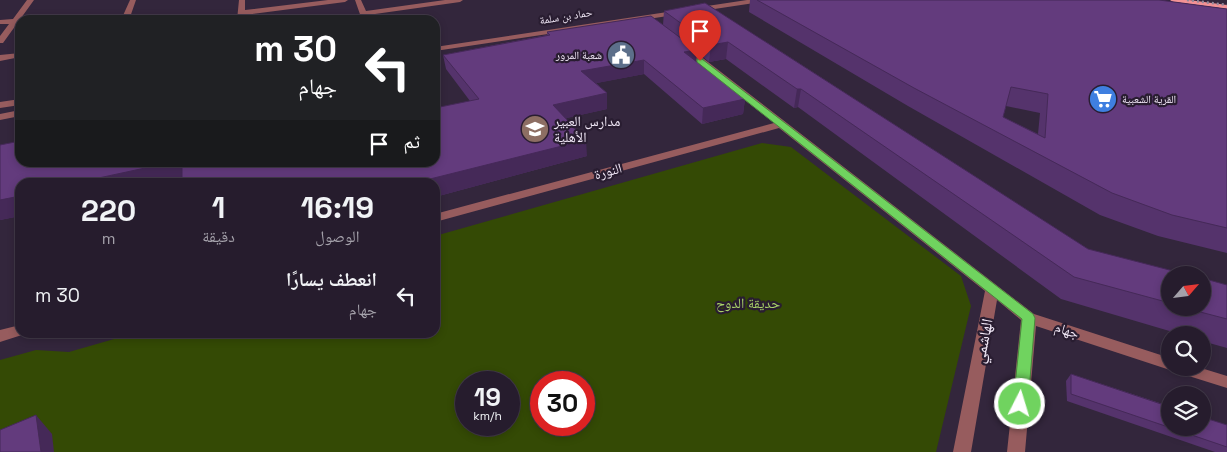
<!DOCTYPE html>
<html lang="ar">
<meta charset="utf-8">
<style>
body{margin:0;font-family:"Space Grotesk","Noto Naskh Arabic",sans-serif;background:#322939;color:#f1f3f6;direction:rtl;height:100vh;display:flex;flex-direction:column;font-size:19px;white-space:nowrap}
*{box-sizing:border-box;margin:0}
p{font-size:16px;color:#a4a1aa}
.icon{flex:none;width:28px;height:28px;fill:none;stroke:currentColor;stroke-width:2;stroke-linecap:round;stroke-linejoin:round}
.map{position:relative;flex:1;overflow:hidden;direction:ltr}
.drawer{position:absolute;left:15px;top:178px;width:425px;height:160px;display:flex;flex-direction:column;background:#261c2d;border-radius:15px;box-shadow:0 2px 8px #0003,0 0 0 1px #423a49;direction:rtl}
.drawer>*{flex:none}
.top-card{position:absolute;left:15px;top:15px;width:425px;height:152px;border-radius:15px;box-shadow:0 2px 8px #0003,0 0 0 1px #423a49;direction:rtl;background:#202124;color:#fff;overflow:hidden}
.needle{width:32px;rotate:62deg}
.controls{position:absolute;left:1161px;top:266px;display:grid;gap:10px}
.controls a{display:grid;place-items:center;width:50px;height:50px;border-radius:50%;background:#261c2d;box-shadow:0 2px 8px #0003,0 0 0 1px #423a49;font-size:25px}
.speed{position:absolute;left:455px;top:371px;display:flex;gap:10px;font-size:25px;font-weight:700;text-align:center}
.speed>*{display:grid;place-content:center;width:65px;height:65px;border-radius:50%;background:#261c2d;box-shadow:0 2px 8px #0003,0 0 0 1px #423a49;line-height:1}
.speed small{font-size:12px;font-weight:400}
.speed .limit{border:8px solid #d22;background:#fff;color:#111}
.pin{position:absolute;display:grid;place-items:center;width:42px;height:42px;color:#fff;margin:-51px -21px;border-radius:50% 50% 50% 0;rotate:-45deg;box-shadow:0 0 5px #0007}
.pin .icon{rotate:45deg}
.me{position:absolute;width:55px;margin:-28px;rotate:5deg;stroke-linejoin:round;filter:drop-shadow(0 0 4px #0008)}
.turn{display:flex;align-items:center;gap:18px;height:105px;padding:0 20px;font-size:22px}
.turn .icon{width:65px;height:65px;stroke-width:2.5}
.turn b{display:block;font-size:35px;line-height:42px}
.then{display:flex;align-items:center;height:48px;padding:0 20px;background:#0003;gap:10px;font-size:19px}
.eta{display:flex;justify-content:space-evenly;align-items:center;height:85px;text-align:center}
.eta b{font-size:30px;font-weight:700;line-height:35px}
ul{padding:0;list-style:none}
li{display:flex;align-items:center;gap:15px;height:65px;padding:0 20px}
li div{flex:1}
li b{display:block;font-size:19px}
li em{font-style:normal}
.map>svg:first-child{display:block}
.green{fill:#344a05;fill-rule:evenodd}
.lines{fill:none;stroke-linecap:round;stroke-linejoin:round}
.minor{fill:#975c5e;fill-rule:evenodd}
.major{fill:#f39295;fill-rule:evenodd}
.rail{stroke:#93889b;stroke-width:2.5;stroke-dasharray:2 3;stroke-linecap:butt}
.wall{fill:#55336c;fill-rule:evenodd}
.shaded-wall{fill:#452958}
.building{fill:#633b7d;stroke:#452958;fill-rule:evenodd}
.route{fill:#70d35f;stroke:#49893e}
.labels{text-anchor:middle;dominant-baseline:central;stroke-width:4.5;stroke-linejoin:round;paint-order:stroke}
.far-street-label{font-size:11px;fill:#f1e8f7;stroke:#291d31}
.far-poi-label{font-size:11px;fill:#f1e8f7;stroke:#291d31;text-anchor:end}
.poi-label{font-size:14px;fill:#f1e8f7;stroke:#291d31;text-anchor:start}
.street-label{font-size:14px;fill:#f1e8f7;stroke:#291d31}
.park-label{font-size:14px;fill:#a9d369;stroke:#291d31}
.near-street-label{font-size:16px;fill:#f1e8f7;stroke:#291d31}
</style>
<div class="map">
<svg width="1227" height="452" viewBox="0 0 1227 452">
<rect width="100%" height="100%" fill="#33263c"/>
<path class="green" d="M762,143L791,147L961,276L971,306L936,452H0V360L36,350L69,352L135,333L435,332V236ZM466,382H509V425H466ZM541,382H584V425H541Z"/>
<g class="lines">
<g class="minor">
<polygon points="27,0 34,0 3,43 0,43 0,36 9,24 0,24 0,20 13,19"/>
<polygon points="130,0 136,0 129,20 121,20"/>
<polygon points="239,0 245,0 245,10 328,0 348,0 345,2 245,15 245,20 237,20"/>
<polygon points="355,0 361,0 366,11 445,0 463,0 460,2 368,15 370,20 362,20"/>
<polygon points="747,0 764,0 761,2 435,51 435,47"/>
<polygon points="680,45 686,45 1034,314 1170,358 1170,368 1201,368 1227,376 1227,388 1176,372 1174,369 1170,370 1036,326 1025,452 1007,452 1021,320 997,300 971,452 953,452 985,291 779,128 435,222 435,214 774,123 680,49"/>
<polygon points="20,53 20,57 0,61 0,55"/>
<polygon points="20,99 20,105 0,108 0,102"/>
<polygon points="20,110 20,116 0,120 0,114"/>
<polygon points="20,325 20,332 26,332 25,334 0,342 0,330"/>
</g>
<polygon class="major" points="1170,0 1189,0 1227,5 1227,9 1173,2"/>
<polyline class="rail" points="1187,0 1227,5"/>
</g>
<g class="wall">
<path d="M750,0H1159L1227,9V253L1158,236L1100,215L908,106L749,12ZM1006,106L1040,113L1038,134L1003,117Z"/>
<polygon points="705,3 1088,249 1170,275 1170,308 1202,308 1227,285 1227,348 1202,341 1202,335 1183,335 1061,299 798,107 794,108 726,59 709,62 697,52 696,61 745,99 743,114 702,124 644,74 596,83 607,93 607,109 566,118 587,156 435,197 435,182 182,179 20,182 20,216 0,220 20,162 435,162 470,101 446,69 443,55 547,35 547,32 663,25 664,11"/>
<polygon points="1071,374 1227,425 1227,452 1215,452 1067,401 1066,381"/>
</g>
<g class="shaded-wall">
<polygon points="728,42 726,59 709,62 711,45"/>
<polygon points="697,50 696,65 684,52"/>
<polygon points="644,60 644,74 582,86 581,71"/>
<polygon points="797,89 801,89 798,107 794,108"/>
<polygon points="607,93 607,109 554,121 553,105"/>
<polygon points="745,99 743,114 702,124 703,108"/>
<polygon points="586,140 587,156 435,197 435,182 418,182"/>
<polygon points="173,162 183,162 190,178 168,182 80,182"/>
<polygon points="20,196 20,216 0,220 0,200"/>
<polygon points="36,415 52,434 54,452 41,452"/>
</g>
<g class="building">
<path d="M757,0H1159L1227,9V228L1172,215L1112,193L914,88ZM1011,87L1048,94L1045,138L1003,117Z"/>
<polygon points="705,3 1088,249 1189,275 1170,275 1170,303 1074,277 801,89 797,89 728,42 711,45 664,11"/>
<polygon points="651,16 697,50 684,52 745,99 703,108 644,60 581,71 607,93 553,105 586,140 418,182 182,182 182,162 435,162 435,108 479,99 443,55 550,35 547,32"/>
<polygon points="20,141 20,162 173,162 80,182 20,182 20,196 0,200 0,145"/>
<polygon points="1202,278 1227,285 1227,319 1185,308 1202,308"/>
<polygon points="1071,374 1170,407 1170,428 1202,428 1202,417 1227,425 1227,447 1071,394"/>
<polygon points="36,415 41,452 0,452 0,430"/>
</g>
<polygon class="route" points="697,59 702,59 1033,314 1035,318 1028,404 1026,409 1020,411 1015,409 1013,404 1022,319 697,62"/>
<defs>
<symbol id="civic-disc" viewBox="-11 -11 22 22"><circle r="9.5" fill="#5c6f8a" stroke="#291d31"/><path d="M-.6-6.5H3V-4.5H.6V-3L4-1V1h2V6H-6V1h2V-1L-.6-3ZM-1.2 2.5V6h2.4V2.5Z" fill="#fff"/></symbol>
<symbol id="supermarket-disc" viewBox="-11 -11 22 22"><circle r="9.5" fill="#3f7fe0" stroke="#291d31"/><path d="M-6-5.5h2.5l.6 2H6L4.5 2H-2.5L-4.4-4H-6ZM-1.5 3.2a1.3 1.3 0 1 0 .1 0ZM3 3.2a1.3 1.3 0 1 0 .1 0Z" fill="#fff"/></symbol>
<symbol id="school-disc" viewBox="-11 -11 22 22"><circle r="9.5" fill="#8d6e63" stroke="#291d31"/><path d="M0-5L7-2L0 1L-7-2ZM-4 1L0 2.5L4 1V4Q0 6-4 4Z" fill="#fff"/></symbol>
</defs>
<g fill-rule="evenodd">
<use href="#civic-disc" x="605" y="39" width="32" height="32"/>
<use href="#supermarket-disc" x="1087" y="83" width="32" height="32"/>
<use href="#school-disc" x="519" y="113" width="32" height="32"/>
</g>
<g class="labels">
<g class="far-street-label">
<text transform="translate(566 16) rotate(-9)">حماد بن سلمة</text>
</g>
<g class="far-poi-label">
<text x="602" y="55">شعبة المرور</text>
<text x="1122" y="99" text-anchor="start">القرية الشعبية</text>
</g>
<g class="poi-label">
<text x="554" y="121">مدارس العبير<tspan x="554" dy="16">الأهلية</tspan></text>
</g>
<g class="street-label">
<text transform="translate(608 171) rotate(-15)">النورة</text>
<text transform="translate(1067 330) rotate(18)">جهام</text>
</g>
<g class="park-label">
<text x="748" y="303">حديقة الدوح</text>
</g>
<g class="near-street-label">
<text transform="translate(983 341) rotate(-79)">الهاشمي</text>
</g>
</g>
</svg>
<div class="controls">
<a><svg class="needle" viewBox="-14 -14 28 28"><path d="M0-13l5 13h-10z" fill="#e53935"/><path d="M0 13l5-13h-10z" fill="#a4a1aa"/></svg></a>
<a><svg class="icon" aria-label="search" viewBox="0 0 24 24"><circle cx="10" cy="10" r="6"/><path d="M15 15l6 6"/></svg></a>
<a><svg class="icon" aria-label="layers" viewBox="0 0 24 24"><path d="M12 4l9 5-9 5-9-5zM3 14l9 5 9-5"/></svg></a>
</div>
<div class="speed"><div>19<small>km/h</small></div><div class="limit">30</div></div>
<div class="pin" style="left:700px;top:61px;background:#d93025"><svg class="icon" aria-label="arrive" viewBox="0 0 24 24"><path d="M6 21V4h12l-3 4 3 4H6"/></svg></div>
<svg class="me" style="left:1020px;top:404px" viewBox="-20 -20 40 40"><circle r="17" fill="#70d35f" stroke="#fff" stroke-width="3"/><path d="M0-11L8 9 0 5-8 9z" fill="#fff"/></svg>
<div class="top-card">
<div class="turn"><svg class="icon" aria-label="left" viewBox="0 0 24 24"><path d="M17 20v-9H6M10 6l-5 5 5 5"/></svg><div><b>30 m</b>جهام</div></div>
<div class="then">ثم<svg class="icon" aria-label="arrive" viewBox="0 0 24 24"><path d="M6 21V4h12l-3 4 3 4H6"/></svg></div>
</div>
<section class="drawer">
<div class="eta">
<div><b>16:19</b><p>الوصول</p></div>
<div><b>1</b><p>دقيقة</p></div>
<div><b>220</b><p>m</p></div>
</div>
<ul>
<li><svg class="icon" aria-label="left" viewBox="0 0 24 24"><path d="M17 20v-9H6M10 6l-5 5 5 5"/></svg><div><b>انعطف يسارًا</b><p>جهام</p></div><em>30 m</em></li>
</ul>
</section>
</div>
